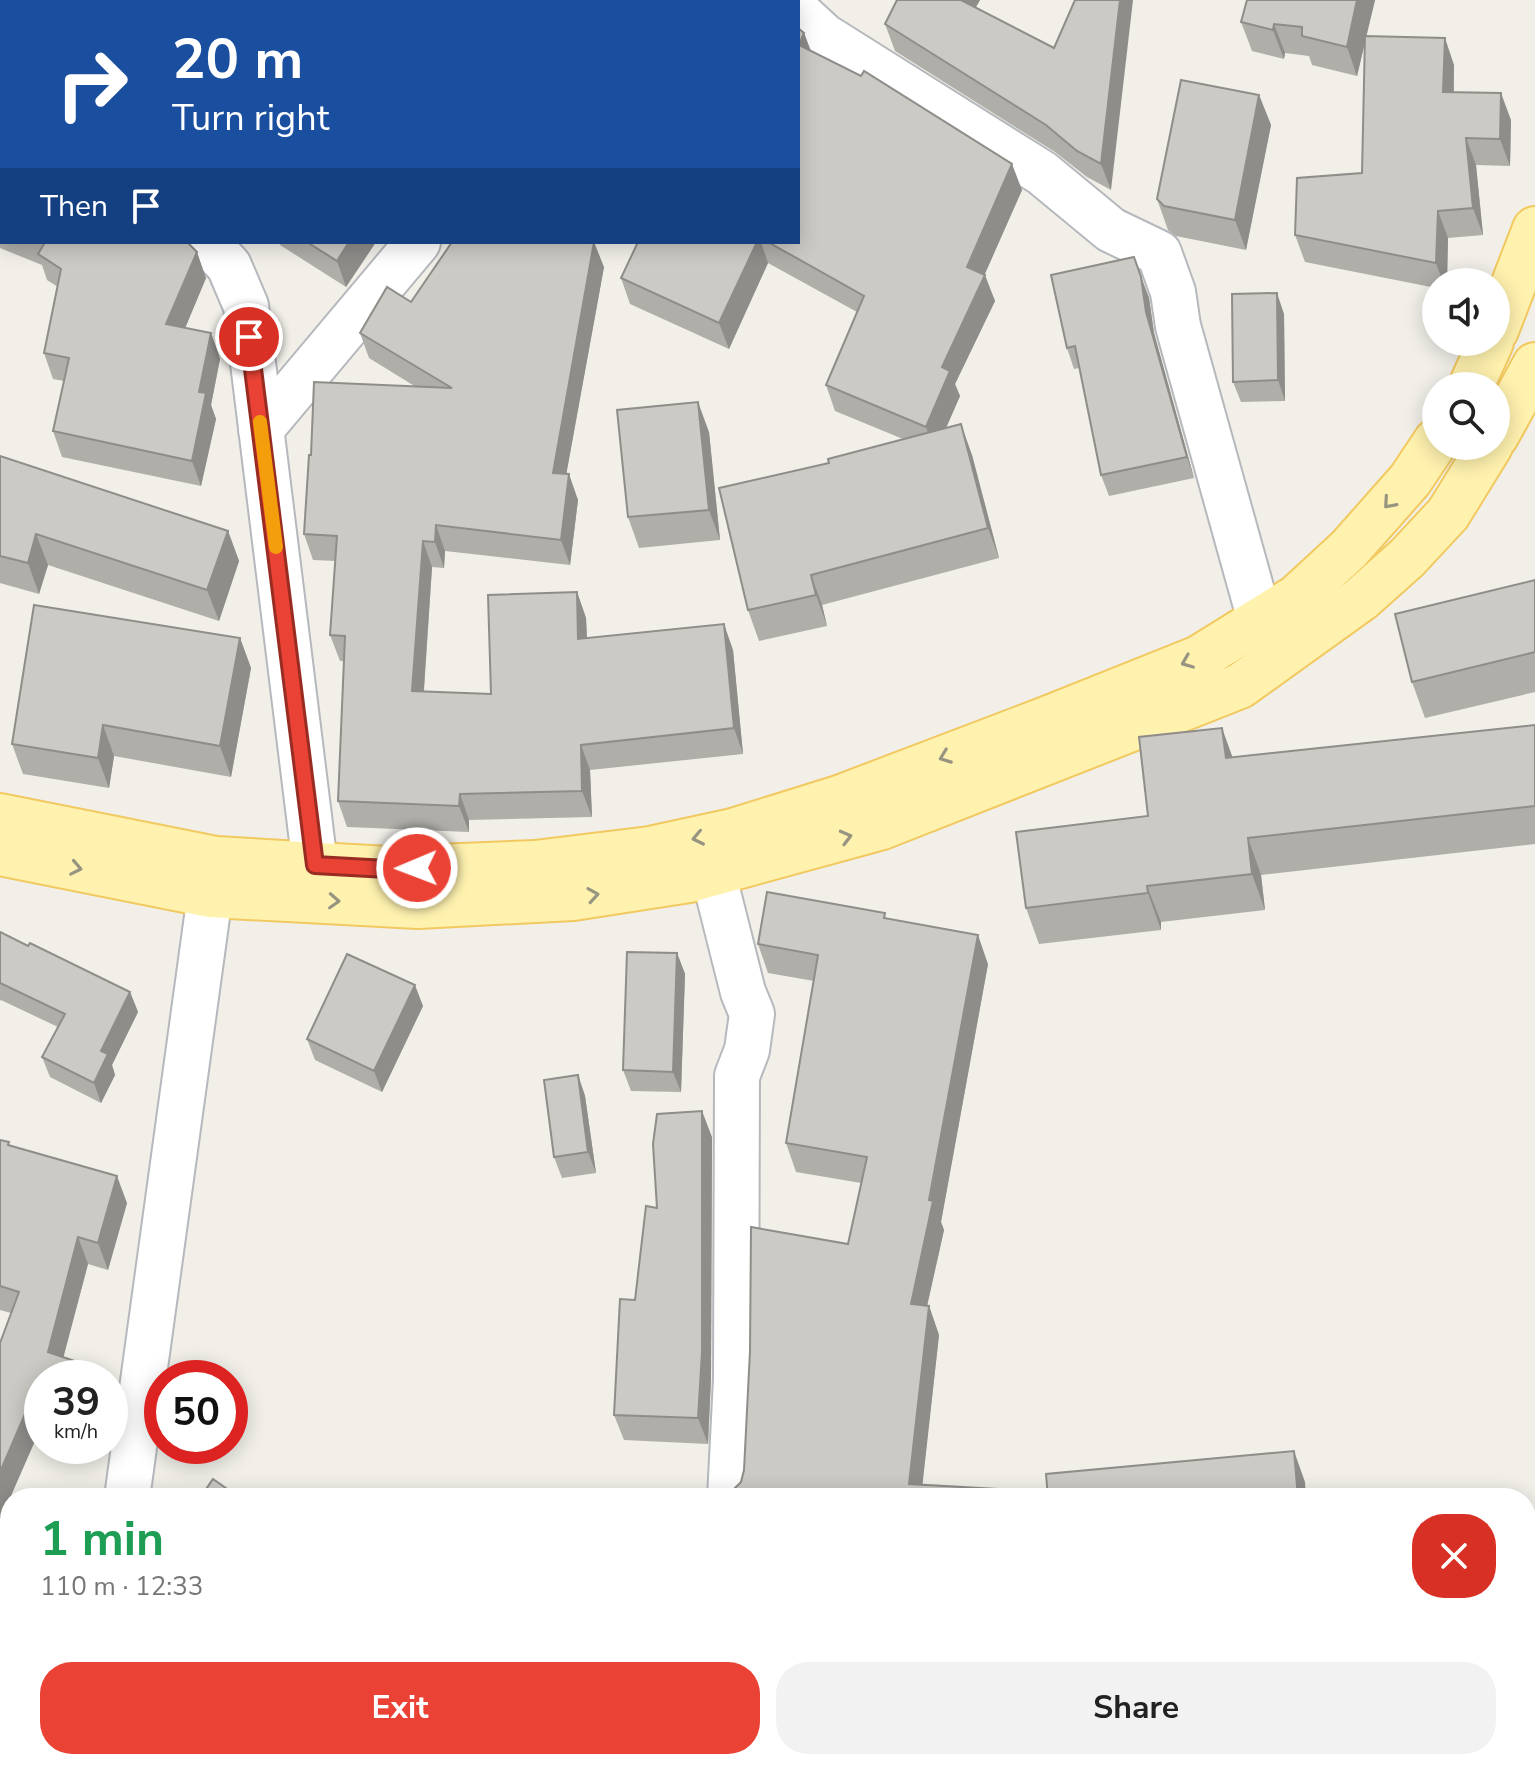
<!DOCTYPE html>
<meta charset="utf-8">
<style>
body{margin:0;font-family:"Nunito Sans",sans-serif;background:#f2f2f2;color:#222;height:100vh;display:flex;flex-direction:column;font-size:30px;white-space:nowrap}
*{box-sizing:border-box;margin:0}
p{font-size:26px;color:#767676}
.icon{flex:none;width:44px;height:44px;fill:none;stroke:currentColor;stroke-width:2;stroke-linecap:round;stroke-linejoin:round}
.map{position:relative;flex:1;overflow:hidden}
.panel{position:absolute;left:0px;top:1488px;width:1536px;height:282px;display:flex;flex-direction:column;background:#fff;border-radius:32px 32px 0 0;box-shadow:0 4px 20px #0003}
.panel>*{flex:none}
.banner{position:absolute;left:0px;top:0px;width:800px;height:244px;box-shadow:0 4px 20px #0003;background:#1a4fa0;color:#fff;overflow:hidden}
.tools{position:absolute;left:1422px;top:268px;display:grid;gap:16px}
.tools a{display:grid;place-items:center;width:88px;height:88px;border-radius:50%;background:#fff;box-shadow:0 4px 20px #0003;font-size:40px}
.speed{position:absolute;left:24px;top:1360px;display:flex;gap:16px;font-size:40px;font-weight:700;text-align:center}
.speed>*{display:grid;place-content:center;width:104px;height:104px;border-radius:50%;background:#fff;box-shadow:0 4px 20px #0003;line-height:1}
.speed small{font-size:20px;font-weight:400}
.speed .limit{border:12px solid #d22;background:#fff;color:#111}
.pin{position:absolute;display:grid;place-items:center;width:68px;height:68px;color:#fff;margin:-34px;border:4px solid #fff;border-radius:50%;box-shadow:0 2px 8px #0007}
.me{position:absolute;width:88px;margin:-44px;rotate:269deg;stroke-linejoin:round;filter:drop-shadow(0 0 6px #0008)}
.turn{display:flex;align-items:center;gap:28px;height:168px;padding:0 40px;font-size:36px}
.turn .icon{width:104px;height:104px;stroke-width:2.5}
.turn b{display:block;font-size:56px;line-height:68px}
.then{display:flex;align-items:center;height:76px;padding:0 40px;background:#0003;gap:16px;font-size:30px}
.round{display:grid;place-items:center;flex:none;width:84px;height:84px;border-radius:32px;background:#f2f2f2}
.overview{display:flex;align-items:center;justify-content:space-between;height:136px;padding:0 40px}
h1{font-size:48px;font-weight:700;line-height:60px;color:#1e9e55}
.button{display:flex;gap:16px;margin-top:auto;padding:16px 40px}
.button a{flex:1;height:92px;border-radius:32px;background:#ea4335;color:#fff;font-size:32px;font-weight:700;line-height:92px;text-align:center}
.button a+a{background:#f2f2f2;color:#222}
.map>svg:first-child{display:block}
.lines{fill:none;stroke-linecap:round;stroke-linejoin:round}
.minor-casing{stroke:#b5b8bc;stroke-width:48}
.major-casing{stroke:#f2c960;stroke-width:48}
.minor{stroke:#fff;stroke-width:44}
.major{stroke:#fff2af;stroke-width:44}
.wall{fill:#afaea9}
.shaded-wall{fill:#8f8d8a}
.building{fill:#cccac5;stroke:#8f8d8a;stroke-width:2}
.oneway{stroke:#979581}
.route-casing{stroke:#982c22;stroke-width:20}
.route{stroke:#ea4335;stroke-width:14}
.slow{stroke:#f59e0b;stroke-width:14}
</style>
<div class="map">
<svg width="1535" height="1769" viewBox="0 0 1535 1769">
<rect width="100%" height="100%" fill="#f1efe8"/>
<g class="lines">
<defs>
<g id="minor">
<polyline points="798,12 824,36 1042,173 1111,230 1159,253 1173,292 1178,326 1260,620"/>
<polyline points="207,242 229,266 246,306 315,865"/>
<polyline points="261,429 418,242"/>
<polyline points="713,873 743,992 752,1014 747,1050 737,1076 736,1379 730,1498"/>
<polyline points="127,1498 210,895"/>
<polyline points="0,1744 10,1728"/>
</g>
<g id="major">
<polyline points="1496,330 1535,229"/>
<polyline points="1471,386 1491,342"/>
<polyline points="1496,436 1535,365"/>
<polyline points="0,816 216,859 387,869 535,863 650,849 733,831 839,798 1049,718 1199,658 1297,597 1349,549 1410,480 1436,441"/>
<polyline points="0,853 210,895 418,906 573,898 689,880 882,827 1240,686 1361,599 1407,558 1448,514 1490,446"/>
</g>
</defs>
<use href="#minor" class="minor-casing"/>
<use href="#major" class="major-casing"/>
<use href="#minor" class="minor"/>
<use href="#major" class="major"/>
</g>
<g class="wall">
<polygon points="0,0 545,0 543,2 2,2 2,18 0,16"/>
<polygon points="610,0 730,0 766,2 614,2"/>
<polygon points="897,0 980,0 975,8 1054,48 1075,0 1111,190 1087,177 1055,152 895,51 885,24"/>
<polygon points="1247,0 1375,0 1366,36 1454,65 1454,92 1511,120 1510,166 1476,165 1483,235 1448,238 1447,282 1436,282 1436,288 1305,262 1295,235 1362,173 1365,42 1357,76 1312,65 1309,56 1285,53 1284,59 1252,51 1241,22"/>
<polygon points="804,33 811,52 1022,190 984,275 995,301 955,384 960,396 946,428 972,455 999,558 822,605 827,626 759,641 748,610 829,463 903,439 835,411 826,385 857,312 768,263 729,349 630,304 621,278 638,242 798,242"/>
<polygon points="0,38 2,39 2,124 0,124"/>
<polygon points="1259,95 1271,125 1246,250 1176,236 1168,230 1157,199"/>
<polygon points="0,146 2,146 2,242 187,242 206,278 185,328 211,333 220,359 211,405 216,419 201,486 62,457 53,431 64,381 53,379 44,353 58,287 47,280 42,265 0,248"/>
<polygon points="279,242 376,242 346,287 280,245"/>
<polygon points="1134,257 1149,298 1154,333 1194,478 1109,496 1101,475 1079,368 1074,369 1067,348"/>
<polygon points="604,267 566,474 578,500 570,565 445,551 444,568 432,567 424,691 491,694 577,592 586,618 587,638 733,650 743,754 590,770 592,817 469,820 469,832 347,827 338,801 344,661 340,661 330,635 336,561 313,560 304,534 311,455 416,387 369,358 360,333 411,302"/>
<polygon points="1284,314 1285,401 1241,402 1233,382"/>
<polygon points="709,432 720,540 639,548 628,517"/>
<polygon points="0,456 228,531 239,561 219,621 48,565 39,594 0,583"/>
<polygon points="1535,580 1535,692 1425,718 1412,682"/>
<polygon points="240,638 251,668 231,777 114,756 109,788 23,774 12,744"/>
<polygon points="1535,725 1535,844 1261,875 1265,910 1161,922 1161,930 1039,944 1026,908 1148,816 1233,758"/>
<polygon points="887,919 988,964 941,1222 944,1230 927,1306 929,1306 939,1335 922,1485 997,1489 1000,1498 733,1498 848,1244 861,1183 796,1172 786,1143 814,981 768,973 758,944"/>
<polygon points="0,932 28,946 130,992 138,1012 112,1065 115,1075 101,1103 50,1077 42,1057 58,1027 1,1000 0,1001"/>
<polygon points="677,953 685,974 681,1092 631,1091 623,1070"/>
<polygon points="423,1006 382,1092 315,1060 307,1039"/>
<polygon points="578,1075 585,1096 596,1173 562,1178 554,1157"/>
<polygon points="712,1137 711,1378 708,1444 624,1440 614,1415 635,1300 657,1208"/>
<polygon points="0,1140 127,1203 108,1270 88,1264 63,1357 42,1378 42,1425 11,1313 0,1310"/>
<polygon points="1535,1532 1535,1714 1526,1714 1526,1534"/>
<polygon points="178,1760 461,1760 459,1762 465,1769 192,1769"/>
<polygon points="622,1760 756,1760 759,1769 625,1769"/>
</g>
<g class="shaded-wall">
<polygon points="518,0 545,0 543,2 517,2"/>
<polygon points="957,0 980,0 966,25"/>
<polygon points="1120,0 1133,0 1111,190 1101,164"/>
<polygon points="1357,0 1375,0 1357,76 1347,47"/>
<polygon points="1274,24 1285,53 1284,59 1273,30"/>
<polygon points="804,33 814,59 799,45"/>
<polygon points="1445,38 1454,65 1453,119 1443,92"/>
<polygon points="1501,93 1511,120 1510,166 1500,139"/>
<polygon points="1259,95 1271,125 1246,250 1235,220"/>
<polygon points="1466,138 1476,165 1483,235 1473,208"/>
<polygon points="1012,164 1022,190 977,292 967,267"/>
<polygon points="1438,211 1448,238 1447,282 1443,282 1436,263"/>
<polygon points="349,242 376,242 346,287 337,261"/>
<polygon points="594,242 604,267 562,498 553,473"/>
<polygon points="757,242 761,242 768,263 729,349 719,323"/>
<polygon points="197,252 206,278 176,350 166,324"/>
<polygon points="985,275 995,301 955,384 960,396 935,453 926,427 942,367"/>
<polygon points="1141,277 1149,298 1154,333 1194,478 1187,457 1146,312"/>
<polygon points="1277,293 1284,314 1285,401 1278,380"/>
<polygon points="211,333 220,359 211,405 216,419 201,486 192,461 199,392"/>
<polygon points="698,402 709,432 720,540 709,510"/>
<polygon points="961,424 972,455 999,558 988,528"/>
<polygon points="569,474 578,500 570,565 561,540"/>
<polygon points="436,525 445,551 444,568 435,542"/>
<polygon points="228,531 239,561 219,621 207,590"/>
<polygon points="36,534 48,565 39,594 28,563"/>
<polygon points="423,541 432,567 422,716 412,691"/>
<polygon points="811,575 822,605 827,626 816,595"/>
<polygon points="577,592 586,618 588,664 578,639"/>
<polygon points="724,624 733,650 743,754 734,728"/>
<polygon points="240,638 251,668 231,777 220,746"/>
<polygon points="103,725 114,756 109,788 98,758"/>
<polygon points="1222,728 1235,764 1226,758"/>
<polygon points="581,745 590,770 592,817 582,791"/>
<polygon points="460,794 469,820 469,832 459,806"/>
<polygon points="1248,838 1261,875 1265,910 1252,874"/>
<polygon points="1147,886 1161,922 1161,930 1148,893"/>
<polygon points="978,935 988,964 941,1222 944,1230 921,1333 911,1304"/>
<polygon points="677,953 685,974 681,1092 673,1072"/>
<polygon points="415,985 423,1006 382,1092 374,1071"/>
<polygon points="130,992 138,1012 112,1065 115,1075 101,1103 94,1083 101,1051"/>
<polygon points="578,1075 585,1096 596,1173 588,1152"/>
<polygon points="702,1111 712,1137 711,1378 708,1444 698,1418"/>
<polygon points="117,1176 127,1203 108,1270 98,1243"/>
<polygon points="78,1237 88,1264 58,1378 48,1352"/>
<polygon points="929,1306 939,1335 921,1498 909,1484"/>
<polygon points="89,1366 93,1378 85,1378"/>
<polygon points="34,1393 42,1413 42,1425 0,1521 0,1472"/>
<polygon points="1294,1451 1305,1482 1306,1498 1298,1498"/>
<polygon points="609,1760 614,1760 615,1769 610,1769"/>
<polygon points="753,1760 756,1760 759,1769 748,1769"/>
</g>
<g class="building">
<polygon points="2,0 518,0 517,2 5,2"/>
<polygon points="657,0 730,0 734,1 762,0 766,2 662,2"/>
<polygon points="897,0 961,0 1054,48 1075,0 1120,0 1101,164 1077,151 1046,125 885,24"/>
<polygon points="1247,0 1357,0 1347,47 1302,36 1302,27 1274,24 1273,30 1241,22"/>
<polygon points="798,28 804,33 799,45 861,76 864,71 1012,164 967,267 985,275 942,367 950,371 926,427 826,385 864,296 768,242 798,242"/>
<polygon points="1365,36 1445,38 1443,92 1501,93 1500,139 1466,138 1473,208 1438,211 1436,263 1295,235 1297,178 1362,173"/>
<polygon points="0,38 2,39 2,101 0,100"/>
<polygon points="1181,80 1259,95 1235,220 1164,206 1157,199"/>
<polygon points="0,146 2,146 2,227 0,226"/>
<polygon points="39,242 187,242 197,252 166,324 211,333 199,392 206,393 192,461 53,431 69,358 44,353 61,269 38,254 44,244"/>
<polygon points="307,242 349,242 337,261"/>
<polygon points="452,242 594,242 553,473 569,474 561,540 436,525 435,542 423,541 412,691 491,694 488,595 577,592 578,639 724,624 734,728 581,745 582,791 460,794 459,806 338,801 345,636 330,635 337,536 304,534 309,455 311,455 314,382 452,388 360,333 387,287 411,302"/>
<polygon points="638,242 757,242 719,323 621,278"/>
<polygon points="1134,257 1141,277 1146,312 1187,457 1101,475 1075,346 1067,348 1051,275"/>
<polygon points="1277,293 1278,380 1233,382 1232,294"/>
<polygon points="698,402 709,510 628,517 617,410"/>
<polygon points="961,424 988,528 811,575 816,595 748,610 719,488 829,463 828,459"/>
<polygon points="0,456 228,531 207,590 36,534 28,563 0,556"/>
<polygon points="1535,580 1535,652 1412,682 1395,614"/>
<polygon points="34,605 240,638 220,746 103,725 98,758 12,744"/>
<polygon points="1535,725 1535,806 1248,838 1252,874 1147,886 1148,893 1026,908 1016,832 1148,816 1139,737 1222,728 1226,758"/>
<polygon points="767,892 885,913 884,918 978,935 929,1200 933,1201 911,1304 929,1306 909,1484 997,1489 997,1498 733,1498 734,1489 741,1482 744,1470 750,1351 751,1227 848,1244 867,1157 786,1143 818,955 758,944"/>
<polygon points="0,932 28,946 30,943 130,992 101,1051 108,1054 94,1083 42,1057 65,1014 0,983"/>
<polygon points="627,952 677,953 673,1072 623,1070"/>
<polygon points="347,954 415,985 374,1071 307,1039"/>
<polygon points="578,1075 588,1152 554,1157 544,1080"/>
<polygon points="702,1111 702,1352 698,1418 614,1415 620,1299 635,1300 646,1206 657,1208 653,1144 657,1114"/>
<polygon points="0,1140 9,1142 8,1145 117,1176 98,1243 78,1237 48,1352 89,1366 85,1378 42,1378 42,1395 34,1393 0,1472 0,1343 19,1292 0,1286"/>
<polygon points="1294,1451 1298,1498 1048,1498 1046,1474"/>
<polygon points="213,1479 240,1498 200,1498"/>
<polygon points="1535,1532 1535,1685 1526,1685 1526,1534"/>
<polygon points="213,1760 458,1760 465,1769 226,1769"/>
<polygon points="558,1760 609,1760 610,1769 559,1769"/>
<polygon points="627,1760 753,1760 748,1769 644,1769"/>
</g>
<defs><path id="oneway-chevron" d="M-2-3.5L2.5 0L-2 3.5" fill="none" stroke-width="1.6" stroke-linecap="round" stroke-linejoin="round" transform="scale(2)"/></defs>
<g class="oneway">
<use href="#oneway-chevron" transform="translate(1389 503) rotate(131)"/>
<use href="#oneway-chevron" transform="translate(1187 662) rotate(158)"/>
<use href="#oneway-chevron" transform="translate(945 757) rotate(159)"/>
<use href="#oneway-chevron" transform="translate(846 837) rotate(-15)"/>
<use href="#oneway-chevron" transform="translate(698 838) rotate(168)"/>
<use href="#oneway-chevron" transform="translate(76 868) rotate(11)"/>
<use href="#oneway-chevron" transform="translate(593 895) rotate(-9)"/>
<use href="#oneway-chevron" transform="translate(334 901) rotate(3)"/>
</g>
<g class="lines">
<defs>
<polyline id="route" points="249,337 315,865 387,869 417,868"/>
</defs>
<use href="#route" class="route-casing"/>
<use href="#route" class="route"/>
<polyline class="slow" points="260,422 276,547"/>
</g>
</svg>
<div class="tools">
<a><svg class="icon" aria-label="sound" viewBox="0 0 24 24"><path d="M4 9h4l5-4v14l-5-4H4zM17 9q2 3 0 6"/></svg></a>
<a><svg class="icon" aria-label="search" viewBox="0 0 24 24"><circle cx="10" cy="10" r="6"/><path d="M15 15l6 6"/></svg></a>
</div>
<div class="speed"><div>39<small>km/h</small></div><div class="limit">50</div></div>
<div class="pin" style="left:249px;top:337px;background:#d93025"><svg class="icon" aria-label="arrive" viewBox="0 0 24 24"><path d="M6 21V4h12l-3 4 3 4H6"/></svg></div>
<svg class="me" style="left:417px;top:868px" viewBox="-20 -20 40 40"><circle r="17" fill="#ea4335" stroke="#fff" stroke-width="3"/><path d="M0-11L8 9 0 5-8 9z" fill="#fff"/></svg>
<div class="banner">
<div class="turn"><svg class="icon" aria-label="right" viewBox="0 0 24 24"><path d="M7 20v-9h11M14 6l5 5-5 5"/></svg><div><b>20 m</b>Turn right</div></div>
<div class="then">Then<svg class="icon" aria-label="arrive" viewBox="0 0 24 24"><path d="M6 21V4h12l-3 4 3 4H6"/></svg></div>
</div>
<section class="panel">
<div class="overview"><div><h1>1 min</h1><p>110 m · 12:33</p></div><a class="round" style="background:#d93025;color:#fff"><svg class="icon" aria-label="close" viewBox="0 0 24 24"><path d="M6 6l12 12M18 6L6 18"/></svg></a></div>
<div class="button"><a>Exit</a><a>Share</a></div>
</section>
</div>
